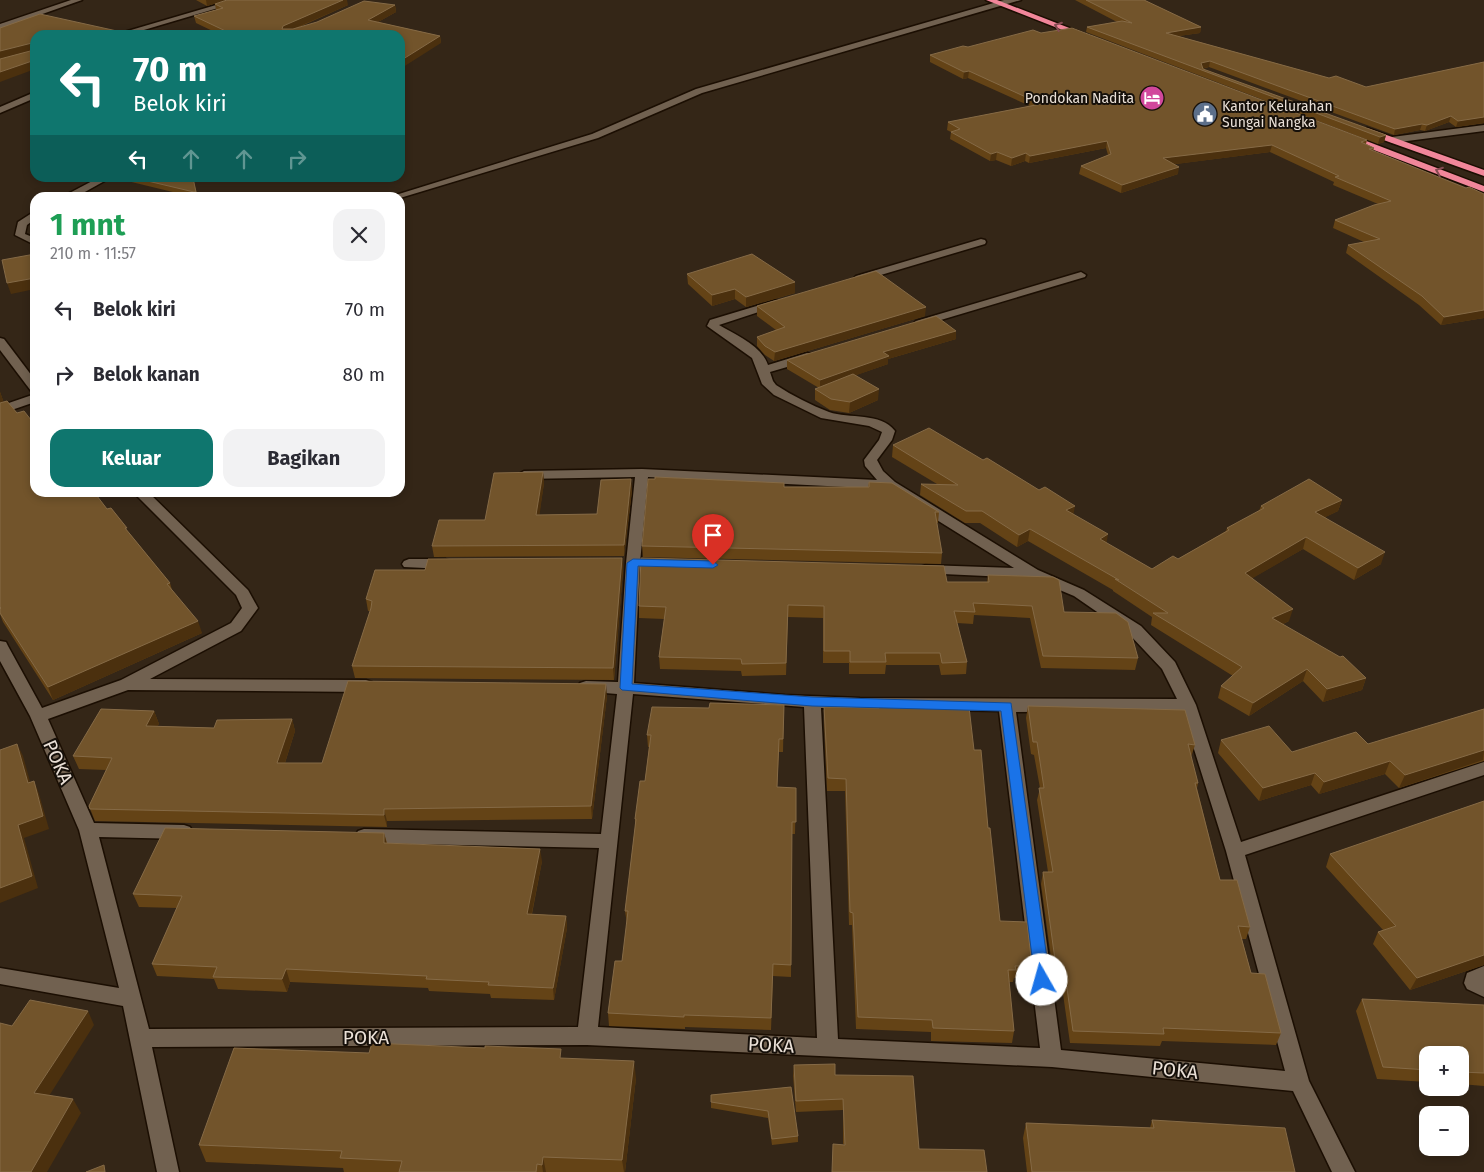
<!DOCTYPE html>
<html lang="id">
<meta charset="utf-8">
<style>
body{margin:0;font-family:"Fira Sans",sans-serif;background:#f2f2f3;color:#2b2b33;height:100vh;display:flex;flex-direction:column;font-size:19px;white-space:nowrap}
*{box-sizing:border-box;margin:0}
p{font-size:16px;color:#7c7c81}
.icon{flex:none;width:28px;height:28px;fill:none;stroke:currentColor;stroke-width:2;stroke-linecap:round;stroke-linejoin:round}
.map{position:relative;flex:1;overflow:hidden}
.panel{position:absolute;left:30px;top:192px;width:375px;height:305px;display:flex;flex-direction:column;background:#fff;border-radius:15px;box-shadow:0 2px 8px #0003}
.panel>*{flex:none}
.hud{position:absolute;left:30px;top:30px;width:375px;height:152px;border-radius:15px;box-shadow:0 2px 8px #0003;background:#0f766e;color:#fff;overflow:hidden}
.controls{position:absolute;left:1419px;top:1046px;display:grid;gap:10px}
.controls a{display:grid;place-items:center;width:50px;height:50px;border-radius:10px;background:#fff;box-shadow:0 2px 8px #0003;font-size:25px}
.pin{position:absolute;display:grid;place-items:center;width:42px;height:42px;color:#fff;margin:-51px -21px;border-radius:50% 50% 50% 0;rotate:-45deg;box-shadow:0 0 5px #0007}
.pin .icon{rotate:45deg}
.me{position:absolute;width:55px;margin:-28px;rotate:353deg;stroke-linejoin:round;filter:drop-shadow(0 0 4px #0008)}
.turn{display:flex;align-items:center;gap:18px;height:105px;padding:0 20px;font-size:22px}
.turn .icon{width:65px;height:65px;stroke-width:2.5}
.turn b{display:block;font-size:35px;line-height:42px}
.lanes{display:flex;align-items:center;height:48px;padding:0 20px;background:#0003;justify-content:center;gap:25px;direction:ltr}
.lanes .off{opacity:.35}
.round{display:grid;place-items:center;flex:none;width:52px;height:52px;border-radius:15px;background:#f2f2f3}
.summary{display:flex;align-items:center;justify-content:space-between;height:85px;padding:0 20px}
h1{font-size:30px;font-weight:700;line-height:38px;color:#1e9e55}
.primary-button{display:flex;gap:10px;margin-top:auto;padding:10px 20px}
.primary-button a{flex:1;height:58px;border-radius:15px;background:#0f766e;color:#fff;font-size:20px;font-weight:700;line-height:58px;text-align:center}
.primary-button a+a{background:#f2f2f3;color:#2b2b33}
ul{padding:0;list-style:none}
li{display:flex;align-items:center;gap:15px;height:65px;padding:0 20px}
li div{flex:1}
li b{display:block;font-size:19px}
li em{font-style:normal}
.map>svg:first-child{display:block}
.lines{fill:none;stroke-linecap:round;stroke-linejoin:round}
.minor-casing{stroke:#1b0e02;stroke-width:3}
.highway-casing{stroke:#1b0e02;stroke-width:3}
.minor{fill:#716150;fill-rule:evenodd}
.highway{fill:#f1869a;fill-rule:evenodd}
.wall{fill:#644316}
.shaded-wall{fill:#4b300e}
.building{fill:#72542b;stroke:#856a46}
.oneway{stroke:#844b52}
.route{fill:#1a73e8;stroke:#114b97}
.labels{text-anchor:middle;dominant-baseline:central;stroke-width:4;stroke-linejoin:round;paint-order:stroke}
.far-poi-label{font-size:14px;fill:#eae0d7;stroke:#16100a;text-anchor:end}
.near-street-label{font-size:19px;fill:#eae0d7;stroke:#16100a}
</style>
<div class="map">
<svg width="1484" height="1172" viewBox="0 0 1484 1172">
<rect width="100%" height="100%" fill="#342617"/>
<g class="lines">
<defs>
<g id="minor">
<polygon points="71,0 82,0 0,29 0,24"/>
<polygon points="233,0 245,0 127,35 114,35"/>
<polygon points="1004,0 1021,0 702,93 598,138 400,198 386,198 592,134 696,89"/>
<polygon points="35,92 35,98 0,113 0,107"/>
<polygon points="1484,125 1484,131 1392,143 1387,140 1392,137"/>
<polygon points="98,178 110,178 74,198 60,198"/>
<polygon points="35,211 35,219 27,225 25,234 35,238 35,245 15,235 18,222"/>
<polygon points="981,239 985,240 986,242 985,244 864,280 860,281 854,278 856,276"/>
<polygon points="1081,272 1086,275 1085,277 924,325 920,326 914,323 916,321"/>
<path d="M776,300L782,303L780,305L719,325C736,335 761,345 768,365L807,353L811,354L813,357L811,360L770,372L773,381L776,385C793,396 811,405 829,412C849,419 881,412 895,431L892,440L877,460L883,471L895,482L1038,570L1084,590L1141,626L1175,662L1196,705L1241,842L1484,762V775L1245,855L1309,1081L1355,1172H1332L1293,1091L1052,1067L587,1045L152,1047L179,1172H157L123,1006L0,984V968L119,988L79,830L30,716L0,661V641L6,642L8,646L42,708L121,680L231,623L242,608L236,595L133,492H148L248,590L258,608L241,631L150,679L366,680L372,682L374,686L372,690L366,692L128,690L48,719L94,823L184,825L190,827L193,832L190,837L184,839L99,837L149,1029L578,1027L599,848L364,843L358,841L355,836L358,831L364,829L601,834L617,694L580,691L578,687L580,683L586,681L618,682L626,563L635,477L524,479L517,475L524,471L642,469L877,480L865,466L864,460L879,440L882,432L869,426L821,418L774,395L762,384L752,358L707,326L710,320ZM648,477L887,489L1014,568L926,565L921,567L919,570L921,573L1031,578L1074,596L1129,634L1162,669L1177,699L860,698L785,695L634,683L640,563ZM633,694L804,707L817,1038L598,1027ZM821,708L999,711L1040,1048L838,1039ZM1182,711L1226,851L1285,1071L1061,1050L1016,712Z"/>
<polygon points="0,338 4,339 35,380 35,392 31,391 0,350"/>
<polygon points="35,394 35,402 0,414 0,406"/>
<polygon points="409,559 445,559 450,561 452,564 450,567 445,569 404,567 402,564 404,561"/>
<polygon points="1484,966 1484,997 1467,989 1464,983 1467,973"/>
</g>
<g id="highway">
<polygon points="986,0 997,0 1090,36 1083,38"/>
<polygon points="1367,128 1484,170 1484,176 1364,133 1364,129"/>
<polygon points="1348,134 1484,186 1484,192 1345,139 1345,135"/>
</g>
</defs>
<use href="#minor" class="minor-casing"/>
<use href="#highway" class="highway-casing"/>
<use href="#minor" class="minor"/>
<use href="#highway" class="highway"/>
</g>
<g class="wall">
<polygon points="196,0 226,0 207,6"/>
<polygon points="1075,0 1144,0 1201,27 1200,33 1178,36 1329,78 1366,87 1484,62 1484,123 1456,127 1449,122 1425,131 1420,130 1394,135 1209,67 1202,69 1386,135 1384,142 1378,144 1086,32 1087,27 1117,22"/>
<polygon points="215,4 348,5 297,28 395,5 396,12 378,22 440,36 441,43 400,35 221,35 196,23 194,16 216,10"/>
<polygon points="930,55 1367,140 1366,144 1374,148 1373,151 1484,318 1441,325 1419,305 1346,253 1348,245 1364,242 1333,228 1335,220 1378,204 1333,185 1334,182 1270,152 1175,164 1178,174 1121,193 1079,174 1081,166 1108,155 1106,148 1029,163 1025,161 1011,166 996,160 990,161 950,139 951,132 947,130 948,122 1030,106 968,78 963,79 930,62"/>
<polygon points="115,178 193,178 198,198 181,194"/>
<polygon points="687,274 795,293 746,307 735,299 712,306 688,284"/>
<polygon points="757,306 925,316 774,361 765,355 757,346 757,337 776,330 757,316"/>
<polygon points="956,331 956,339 888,359 888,364 856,375 878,400 849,413 830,410 815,400 815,389 819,388 787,369 787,360"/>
<polygon points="0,392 35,492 107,509 130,534 170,583 172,590 202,633 53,700 3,622 0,614"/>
<polygon points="893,445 1073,514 1106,543 1152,569 1178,559 1226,531 1227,528 1259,511 1261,506 1342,500 1338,511 1325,517 1381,564 1354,580 1303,549 1252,578 1289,621 1283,624 1366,678 1362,690 1323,702 1303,681 1249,716 1218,698 1221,686 1233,676 1151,625 1152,617 1113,591 1113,590 1028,541 1017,547 980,523 965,523 920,495 921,484 937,484 892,457"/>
<polygon points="543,472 544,483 539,515 597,514 632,490 624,556 434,557 432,546 485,520"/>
<polygon points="869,482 939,512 938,523 937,523 942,553 941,564 643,557 642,546 784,487 868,487"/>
<polygon points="622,558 623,570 614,680 355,678 352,666 370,611 368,611 366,599 425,570"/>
<polygon points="988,575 1064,612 1138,658 1135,670 1041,668 1030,618 974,615 973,624 957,623 967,662 966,674 941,675 939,665 886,665 885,674 849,674 849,663 823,663 823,618 788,617 786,675 742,676 741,671 660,669 659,657 664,619 639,618 639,606 947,582 987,582"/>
<polygon points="607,696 592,819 387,821 387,827 95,821 89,806 106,770 79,769 73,756 154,711 159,724 157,726 214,728 292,719 295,731 285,763 322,763"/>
<polygon points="878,704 974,750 988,828 1000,921 1032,966 1030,979 1014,978 1013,982 1009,982 1014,1031 1012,1043 931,1041 931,1032 856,1029 852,925 849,925 845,791 827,791 824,719 824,707 878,708"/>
<polygon points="784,705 783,752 779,752 777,787 796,788 795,834 792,834 791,977 773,976 771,1030 685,1027 685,1029 609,1026 608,1013 622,961 627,924 625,911 635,828 635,819 645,781 649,747 648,747 647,735 709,708"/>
<polygon points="1028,706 1195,745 1191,757 1198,783 1197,788 1220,880 1250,927 1246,939 1242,939 1251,973 1281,1033 1276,1045 1162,1041 1160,1046 1070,1043 1061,980 1054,980 1041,884 1043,872 1048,872 1037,800 1040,788 1034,755 1031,754 1026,718"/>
<polygon points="1484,709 1484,761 1399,788 1385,774 1319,794 1311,785 1259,801 1218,753 1221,740 1292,752 1368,744"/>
<polygon points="1484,801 1484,965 1410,990 1373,944 1378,932 1383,930 1326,867 1330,854"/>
<polygon points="384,833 387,843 542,861 532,914 566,916 567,928 554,1000 491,998 490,994 429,991 428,988 290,982 287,992 218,989 214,979 157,976 152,964 177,908 139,907 133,894"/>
<polygon points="1362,999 1484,1005 1484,1086 1460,1084 1460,1055 1428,1055 1428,1082 1377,1079 1356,1011"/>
<polygon points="369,1053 563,1058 636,1078 625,1172 344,1172 343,1168 206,1162 199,1145"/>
<polygon points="794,1065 835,1075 919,1149 843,1144 843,1110 796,1112 793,1076"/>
<polygon points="791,1087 798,1136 798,1142 772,1145 768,1118 711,1108 711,1095"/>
<polygon points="1152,1120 1295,1172 1027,1172 1023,1138 1026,1123 1150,1128"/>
</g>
<g class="shaded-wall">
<polygon points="206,0 226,0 207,6"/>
<polygon points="343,0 347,0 348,5 284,33 282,29 283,26"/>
<polygon points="395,5 396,12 369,27 368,20"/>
<polygon points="1201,27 1200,33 1165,38 1166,33"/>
<polygon points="117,31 118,35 105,35"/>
<polygon points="440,36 441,43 400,69 400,61"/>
<polygon points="32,43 35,51 0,60 0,51"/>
<polygon points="35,60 35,69 0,82 0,72"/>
<polygon points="1210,61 1209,67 1200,69 1201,63"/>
<polygon points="969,71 968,78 963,79 964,72"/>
<polygon points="1451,116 1449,122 1425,131 1427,125"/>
<polygon points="1484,117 1484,123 1456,127 1458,121"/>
<polygon points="1422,124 1420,130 1394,135 1395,129"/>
<polygon points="1386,135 1384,142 1378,144 1380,137"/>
<polygon points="1107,141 1106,148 1029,163 1030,156"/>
<polygon points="1272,145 1270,152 1161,166 1163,158"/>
<polygon points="997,152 996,160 990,161 991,154"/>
<polygon points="1026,153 1025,161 1011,166 1012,158"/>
<polygon points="1179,167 1178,174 1121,193 1122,185"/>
<polygon points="231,178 237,178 231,180"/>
<polygon points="35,278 35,289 11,294 7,283"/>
<polygon points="795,282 795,293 746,307 746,297"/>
<polygon points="735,289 735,299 712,306 712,295"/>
<polygon points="926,307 925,316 774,361 775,352"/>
<polygon points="1484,310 1484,318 1441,325 1444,317"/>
<polygon points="956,331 956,339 888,359 888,364 820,388 820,380 883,352"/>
<polygon points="879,389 878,400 849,413 850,402"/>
<polygon points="0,392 4,403 0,404"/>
<polygon points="543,472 544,483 538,526 536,515"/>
<polygon points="631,479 632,490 624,556 624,545"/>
<polygon points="1342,500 1338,511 1312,524 1315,512"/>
<polygon points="1075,506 1073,517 1066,510"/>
<polygon points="1030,529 1028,541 1017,547 1019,535"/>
<polygon points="1108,534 1106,546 1100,539"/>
<polygon points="1306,537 1303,549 1241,585 1245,573"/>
<polygon points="1385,552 1381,564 1354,580 1358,568"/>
<polygon points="622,558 623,570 614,680 613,668"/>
<polygon points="1293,609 1289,621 1269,630 1272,618"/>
<polygon points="198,621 202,633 53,700 48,687"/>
<polygon points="1307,669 1303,681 1249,716 1253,703"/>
<polygon points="1366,678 1362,690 1323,702 1327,689"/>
<polygon points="606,684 607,696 592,819 591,806"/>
<polygon points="154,711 159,724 151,738 146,726"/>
<polygon points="292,719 295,731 281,775 277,763"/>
<polygon points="17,744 23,756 34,796 28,783"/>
<polygon points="1484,750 1483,760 1399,788 1405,775"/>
<polygon points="1390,761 1385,774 1319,794 1324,782"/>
<polygon points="1315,773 1311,785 1259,801 1263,788"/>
<polygon points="34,781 39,794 49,829 24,838 38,888 0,903 0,888 18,825"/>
<polygon points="384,809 387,821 387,827 384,815"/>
<polygon points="384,833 387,845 384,843"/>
<polygon points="540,849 542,861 529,927 527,914"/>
<polygon points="566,916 567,928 554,1000 553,988"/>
<polygon points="1484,955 1484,965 1410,990 1417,978"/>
<polygon points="286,969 290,982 287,992 282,979"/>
<polygon points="88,1011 94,1025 42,1107 34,1093"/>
<polygon points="634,1061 636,1078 625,1172 624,1172 622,1160"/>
<polygon points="73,1099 81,1113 47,1172 31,1172"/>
<polygon points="543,1157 546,1172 543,1172 542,1165"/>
</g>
<g class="building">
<polygon points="227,0 343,0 283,26 282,29 293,29 317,22 364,1 395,5 368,20 440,36 400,61 400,35 234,35 194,16 223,8 215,4"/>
<polygon points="1086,0 1144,0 1201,27 1166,33 1329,78 1336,76 1366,87 1484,62 1484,117 1458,121 1451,116 1427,125 1422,124 1395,129 1210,61 1201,63 1203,69 1386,135 1380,137 1087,27 1122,21 1132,23"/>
<polygon points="40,14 117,31 105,35 35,35 35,60 0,72 0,59 34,50 34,45 32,43 0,51 0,28"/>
<polygon points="1072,28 1367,140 1361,142 1374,148 1369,149 1466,188 1469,187 1484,194 1484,310 1444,317 1422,296 1348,245 1380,239 1335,220 1374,205 1391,201 1335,177 1339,176 1272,145 1163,158 1179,167 1122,185 1081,166 1111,154 1107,141 1030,156 1026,153 1012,158 997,152 991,154 951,132 960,129 948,122 1041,104 969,71 964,72 930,55 963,46 968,47 1033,30 1041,33"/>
<polygon points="135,178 193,178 196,192 194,192"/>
<polygon points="196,192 198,198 159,198"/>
<polygon points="35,254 35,278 7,283 2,260"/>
<polygon points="752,254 795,282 746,297 735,289 712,295 687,274"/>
<polygon points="876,271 926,307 775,352 765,346 757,337 785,327 757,306"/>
<polygon points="936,316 956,331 883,352 889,356 820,380 787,360"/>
<polygon points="853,374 879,389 850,402 831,399 815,389"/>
<polygon points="7,401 17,413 24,411 35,425 35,492 94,492 107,509 111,508 127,528 125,528 170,583 167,584 198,621 48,687 0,613 0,609 1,608 0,607 0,403"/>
<polygon points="929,428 983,460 987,458 1039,490 1045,487 1075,506 1066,510 1108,534 1100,539 1152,569 1173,556 1178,559 1229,530 1227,528 1264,508 1261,506 1309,479 1342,500 1315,512 1385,552 1358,568 1306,537 1245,573 1293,609 1272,618 1340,657 1343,656 1366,678 1327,689 1307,669 1253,703 1221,686 1242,667 1153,613 1168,613 1115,579 1119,580 1030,529 1019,535 982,511 966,511 921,484 958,485 893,445"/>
<polygon points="543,472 536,515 597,514 601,480 631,479 624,545 432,546 439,520 485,520 494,473"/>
<polygon points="655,477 784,483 784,487 869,487 869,482 892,483 939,512 935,512 942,553 642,546 648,479 655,479"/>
<polygon points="622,558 613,668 352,666 371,608 372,601 366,599 375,570 425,570 428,559"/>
<polygon points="641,558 944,566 947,582 989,582 988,575 1053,577 1059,580 1064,612 1116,613 1128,622 1138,658 1043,656 1032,606 973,603 975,612 954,611 967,662 942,663 940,653 885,653 886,662 850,662 850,651 824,651 824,606 788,605 786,663 742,664 741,659 659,657 666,607 639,606"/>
<polygon points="348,681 606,684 591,806 384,809 384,815 90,809 89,806 112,758 73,756 101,709 154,711 146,726 214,728 217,720 292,719 277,763 322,763"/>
<polygon points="710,703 784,705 783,739 779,739 777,787 796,788 796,822 792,822 791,965 773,964 771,1018 684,1015 684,1017 608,1013 615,961 622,961 628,911 625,911 636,819 635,819 640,781 645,781 651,735 647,735 652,707 709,708"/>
<polygon points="878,704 969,707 974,750 981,750 988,828 990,828 1000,921 1027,922 1032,966 1015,966 1016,970 1008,970 1014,1031 933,1028 932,1020 858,1017 853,913 850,912 846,779 828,778 824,707 879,708"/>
<polygon points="1028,706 1185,710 1195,745 1188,744 1198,783 1195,783 1220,880 1237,880 1250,927 1238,926 1251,973 1265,974 1281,1033 1163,1028 1164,1034 1073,1031 1064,967 1056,967 1043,872 1053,872 1039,788 1044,788 1037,742 1033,742"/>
<polygon points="1484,709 1484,750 1405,775 1390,761 1324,782 1315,773 1263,788 1221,740 1269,726 1292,752 1356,732 1368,744"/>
<polygon points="17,744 28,783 34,781 43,816 18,825 32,876 0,888 0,750"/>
<polygon points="1484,801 1484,955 1417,978 1378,932 1396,926 1330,854"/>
<polygon points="165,828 384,833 384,843 540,849 527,914 566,916 553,988 488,985 489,982 426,979 427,976 286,969 282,979 213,977 217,967 152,964 182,896 133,894"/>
<polygon points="1362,999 1484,1005 1484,1073 1460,1072 1460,1055 1428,1055 1428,1070 1383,1067"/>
<polygon points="30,1000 88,1011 34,1093 73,1099 31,1172 0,1172 0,1023 12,1026"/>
<polygon points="372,1043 485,1048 485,1046 561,1049 560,1058 634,1061 622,1160 543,1157 542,1165 537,1164 536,1172 399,1172 402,1161 340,1158 342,1151 199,1145 234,1048 369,1053"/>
<polygon points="835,1064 835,1075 913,1076 919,1149 984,1150 987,1172 832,1172 833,1144 845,1145 843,1099 796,1101 794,1065"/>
<polygon points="791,1087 798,1136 772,1139 768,1111 711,1102 711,1095"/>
<polygon points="1152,1120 1285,1128 1295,1172 1032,1172 1026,1123 1154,1128"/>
<polygon points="104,1165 105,1172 86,1172"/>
</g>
<defs><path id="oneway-chevron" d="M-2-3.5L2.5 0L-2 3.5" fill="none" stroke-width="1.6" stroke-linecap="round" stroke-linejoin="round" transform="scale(1.25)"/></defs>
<g class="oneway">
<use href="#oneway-chevron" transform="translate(1058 26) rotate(-159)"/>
<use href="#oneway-chevron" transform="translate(1439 171) rotate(-159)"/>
</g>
<polygon class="route" points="633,559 713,561 718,565 713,568 638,566 632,684 812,697 1011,703 1050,980 1048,984 1042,986 1037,984 1035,980 1001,711 812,706 622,690 620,688 627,563"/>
<defs>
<symbol id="hotel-disc" viewBox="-11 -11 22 22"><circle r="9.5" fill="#d1479c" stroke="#16100a"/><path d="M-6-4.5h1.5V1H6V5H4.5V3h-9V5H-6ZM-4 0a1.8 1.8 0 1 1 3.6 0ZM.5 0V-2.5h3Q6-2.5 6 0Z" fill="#fff"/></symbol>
<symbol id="civic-disc" viewBox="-11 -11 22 22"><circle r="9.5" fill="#5c6f8a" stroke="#16100a"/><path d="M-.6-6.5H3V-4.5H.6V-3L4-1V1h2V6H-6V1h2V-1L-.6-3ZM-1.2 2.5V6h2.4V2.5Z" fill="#fff"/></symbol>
</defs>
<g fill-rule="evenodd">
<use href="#hotel-disc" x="1138" y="84" width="28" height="28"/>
<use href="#civic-disc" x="1191" y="100" width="28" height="28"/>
</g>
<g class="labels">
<g class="far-poi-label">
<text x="1134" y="98">Pondokan Nadita</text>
<text x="1222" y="106" text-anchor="start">Kantor Kelurahan<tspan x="1222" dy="16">Sungai Nangka</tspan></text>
</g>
<g class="near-street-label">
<text transform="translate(58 762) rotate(66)">POKA</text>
<text x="366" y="1037">POKA</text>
<text transform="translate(771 1045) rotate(3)">POKA</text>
<text transform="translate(1175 1070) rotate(6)">POKA</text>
</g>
</g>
</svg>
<div class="controls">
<a>+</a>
<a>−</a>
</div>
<div class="pin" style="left:713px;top:565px;background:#d93025"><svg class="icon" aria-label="arrive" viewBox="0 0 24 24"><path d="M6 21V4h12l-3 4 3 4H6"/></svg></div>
<svg class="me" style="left:1042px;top:980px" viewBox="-20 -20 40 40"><circle r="19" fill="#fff"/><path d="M0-13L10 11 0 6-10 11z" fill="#1a73e8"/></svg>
<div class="hud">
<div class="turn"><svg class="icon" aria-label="left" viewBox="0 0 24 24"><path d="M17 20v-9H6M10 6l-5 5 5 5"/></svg><div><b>70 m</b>Belok kiri</div></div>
<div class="lanes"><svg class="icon" aria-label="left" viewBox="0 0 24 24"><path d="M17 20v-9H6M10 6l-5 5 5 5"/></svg><svg class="icon off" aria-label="ahead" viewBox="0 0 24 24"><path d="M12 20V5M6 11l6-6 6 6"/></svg><svg class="icon off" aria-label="ahead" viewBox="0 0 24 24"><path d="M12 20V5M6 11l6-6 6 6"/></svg><svg class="icon off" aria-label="right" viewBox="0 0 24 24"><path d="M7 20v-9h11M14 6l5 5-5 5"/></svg></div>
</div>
<section class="panel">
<div class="summary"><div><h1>1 mnt</h1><p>210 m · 11:57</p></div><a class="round"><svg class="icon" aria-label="close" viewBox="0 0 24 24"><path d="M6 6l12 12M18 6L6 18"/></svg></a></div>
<ul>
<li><svg class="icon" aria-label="left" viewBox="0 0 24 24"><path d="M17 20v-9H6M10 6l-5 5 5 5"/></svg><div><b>Belok kiri</b></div><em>70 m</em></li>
<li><svg class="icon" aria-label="right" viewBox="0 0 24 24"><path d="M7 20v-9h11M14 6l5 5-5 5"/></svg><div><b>Belok kanan</b></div><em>80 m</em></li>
</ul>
<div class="primary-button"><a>Keluar</a><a>Bagikan</a></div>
</section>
</div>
